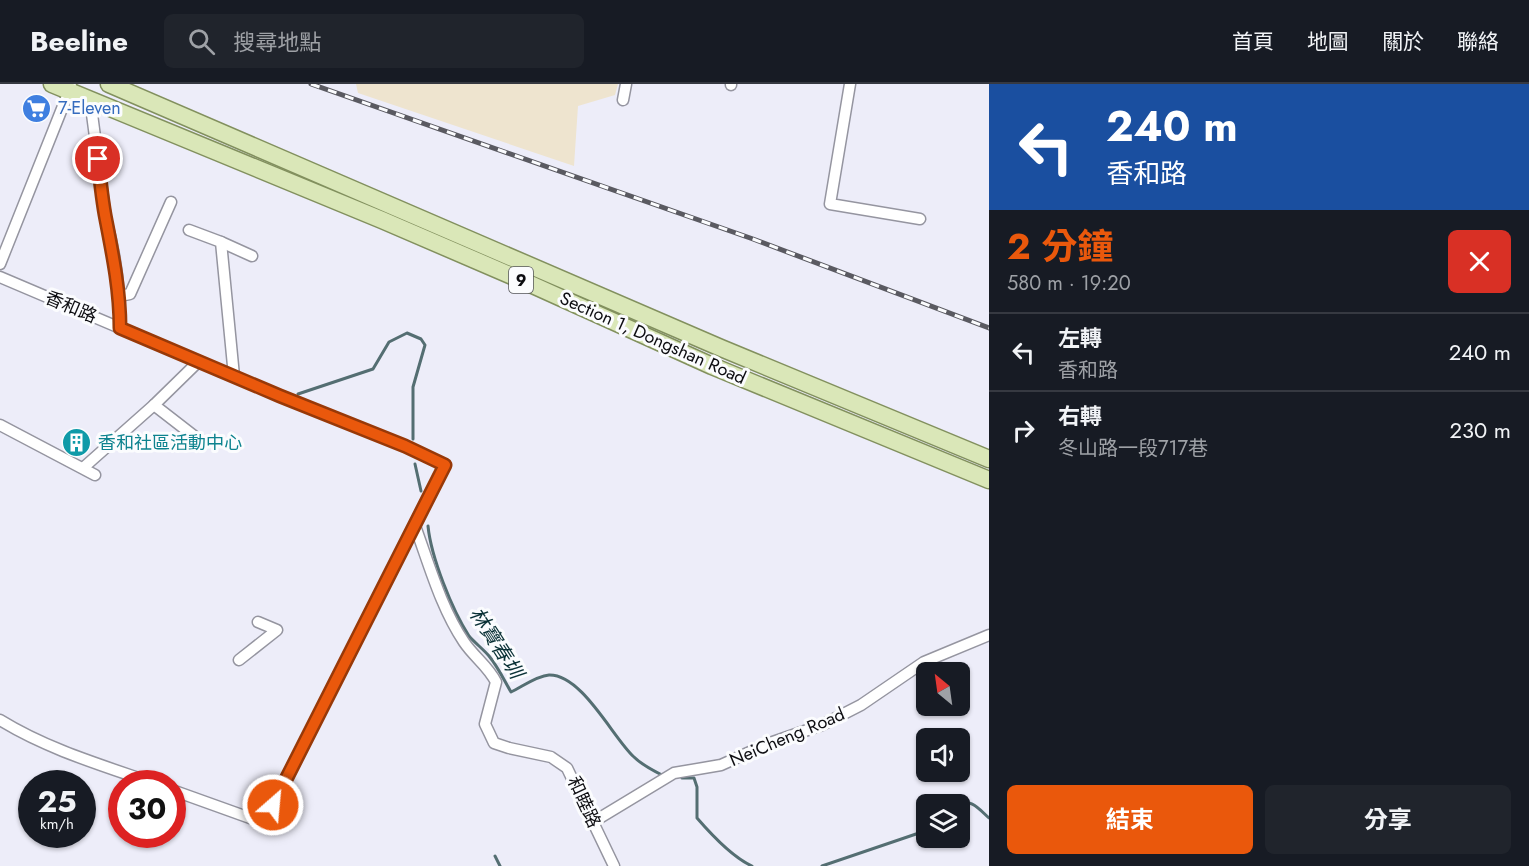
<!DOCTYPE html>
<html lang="zh-TW">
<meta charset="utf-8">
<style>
body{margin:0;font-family:Jost,"Noto Sans TC",sans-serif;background:#20242c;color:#f1f3f6;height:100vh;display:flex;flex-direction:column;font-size:22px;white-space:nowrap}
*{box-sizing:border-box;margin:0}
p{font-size:20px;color:#9ea1a6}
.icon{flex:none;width:33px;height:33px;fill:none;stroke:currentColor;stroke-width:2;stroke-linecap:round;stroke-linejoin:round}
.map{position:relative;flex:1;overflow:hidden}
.panel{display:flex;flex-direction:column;background:#171b24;width:540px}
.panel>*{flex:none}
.banner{background:#1a4fa0;color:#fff;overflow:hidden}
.needle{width:39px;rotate:331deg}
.buttons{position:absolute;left:916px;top:578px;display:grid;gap:12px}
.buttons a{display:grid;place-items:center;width:54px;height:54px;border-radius:9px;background:#171b24;box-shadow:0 2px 4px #0004;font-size:30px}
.speed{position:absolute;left:18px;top:686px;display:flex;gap:12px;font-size:30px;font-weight:700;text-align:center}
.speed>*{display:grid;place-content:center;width:78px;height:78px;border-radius:50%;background:#171b24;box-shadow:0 2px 4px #0004;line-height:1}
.speed small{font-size:15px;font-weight:400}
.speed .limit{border:9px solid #d22;background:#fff;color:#111}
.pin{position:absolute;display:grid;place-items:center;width:51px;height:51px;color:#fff;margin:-26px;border:3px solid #fff;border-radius:50%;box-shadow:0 2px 6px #0007}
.me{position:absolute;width:66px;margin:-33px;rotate:27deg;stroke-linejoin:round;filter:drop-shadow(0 0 4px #0008)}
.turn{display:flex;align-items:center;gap:21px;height:126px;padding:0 18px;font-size:27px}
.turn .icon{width:78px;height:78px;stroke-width:2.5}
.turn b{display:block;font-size:42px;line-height:51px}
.round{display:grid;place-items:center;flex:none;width:63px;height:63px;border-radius:9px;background:#20242c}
.overview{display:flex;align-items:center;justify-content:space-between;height:102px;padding:0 18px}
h1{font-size:36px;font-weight:700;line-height:45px;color:#ea580c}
.primary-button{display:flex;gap:12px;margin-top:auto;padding:12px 18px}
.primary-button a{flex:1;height:69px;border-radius:9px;background:#ea580c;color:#fff;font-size:24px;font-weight:700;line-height:69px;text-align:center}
.primary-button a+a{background:#20242c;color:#f1f3f6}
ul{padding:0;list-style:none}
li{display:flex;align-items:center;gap:18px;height:78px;padding:0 18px;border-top:2px solid #363941}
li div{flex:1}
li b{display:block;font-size:22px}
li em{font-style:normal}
header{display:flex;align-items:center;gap:36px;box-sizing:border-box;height:84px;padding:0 30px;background:#171b24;border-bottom:2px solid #363941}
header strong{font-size:28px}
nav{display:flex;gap:33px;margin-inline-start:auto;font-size:21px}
.search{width:420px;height:54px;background:#20242c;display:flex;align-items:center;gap:15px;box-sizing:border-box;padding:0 21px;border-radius:9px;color:#9ea1a6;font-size:22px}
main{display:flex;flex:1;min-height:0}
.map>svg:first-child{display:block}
.industrial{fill:#eee4cf}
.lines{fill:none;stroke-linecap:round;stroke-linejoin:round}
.stream{stroke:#546e72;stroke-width:3}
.minor-casing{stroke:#9595a0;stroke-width:13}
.primary-casing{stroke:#82905e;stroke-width:19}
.minor{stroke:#fff;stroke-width:10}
.primary{stroke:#dae7b8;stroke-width:16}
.rail-casing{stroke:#5a5a61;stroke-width:5}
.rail{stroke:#fbfcfe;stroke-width:3;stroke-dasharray:9;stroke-linecap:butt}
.route-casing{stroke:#983908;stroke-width:15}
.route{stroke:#ea580c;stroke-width:10}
.labels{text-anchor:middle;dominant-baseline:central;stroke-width:6;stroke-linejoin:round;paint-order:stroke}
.shield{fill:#fbfcfe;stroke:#545558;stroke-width:1.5}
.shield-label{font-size:16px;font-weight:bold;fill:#0d0d11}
.shop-label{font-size:18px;fill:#366cbe;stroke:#fbfcfe;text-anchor:start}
.street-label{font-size:18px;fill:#0d0d11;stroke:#fbfcfe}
.culture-label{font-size:18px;fill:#0d838f;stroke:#fbfcfe;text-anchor:start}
.water-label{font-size:20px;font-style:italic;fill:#093035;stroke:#fbfcfe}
</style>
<header>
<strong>Beeline</strong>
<div class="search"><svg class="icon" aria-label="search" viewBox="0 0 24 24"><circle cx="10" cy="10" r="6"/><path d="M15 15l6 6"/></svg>搜尋地點</div>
<nav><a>首頁</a><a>地圖</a><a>關於</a><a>聯絡</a></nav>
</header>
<main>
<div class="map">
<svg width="989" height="782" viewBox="0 0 989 782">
<rect width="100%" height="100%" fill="#ededf9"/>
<polygon class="industrial" points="356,0 618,0 615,11 578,22 574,82 358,9"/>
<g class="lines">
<g class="stream">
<polyline points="298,310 373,285 389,258 407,249 421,255 425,261 413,303 413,355"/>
<polyline points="415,380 421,407"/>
<path d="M428,442C431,473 452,526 469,552C475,559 483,565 489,572C498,583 504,596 511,608C522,603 536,592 549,591C582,590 613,654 634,673C642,681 652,686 662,691"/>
<path d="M682,694H694L697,703V734C710,749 734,774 752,782"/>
<path d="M957,720C971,714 979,725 989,734"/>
<polyline points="495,772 500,782"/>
<polyline points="822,782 919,749 927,741"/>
</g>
<defs>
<g id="minor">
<polyline points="850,0 830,120 920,135"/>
<polyline points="731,1 731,0"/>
<path d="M90,15L106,136C116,171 120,208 120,244"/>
<polyline points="623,16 626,0"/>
<polyline points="189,146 221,158 234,292"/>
<polyline points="221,158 252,172"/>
<polyline points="0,180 71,2"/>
<polyline points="0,193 280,312 405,362 445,381 264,739 172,706"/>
<polyline points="120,212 130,210 171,118"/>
<polyline points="154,321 194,352"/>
<polyline points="0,341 95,391"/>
<polyline points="83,384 154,321 199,277"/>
<path d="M415,442C429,480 441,524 464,558C474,573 488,582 496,598L485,640L494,659L509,664L551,673L567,684L614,782"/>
<polyline points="239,576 277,546 258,538"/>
<path d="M0,636C47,665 101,681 153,699"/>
<polyline points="593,738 674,689 721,681 770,659 822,641 861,621 924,578 989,551"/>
</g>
<g id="primary">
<polyline points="52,0 382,136 526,198 712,282 989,396"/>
<polyline points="109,0 721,264 989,375"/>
</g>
</defs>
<use href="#minor" class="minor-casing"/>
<use href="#primary" class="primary-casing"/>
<use href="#minor" class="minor"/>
<use href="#primary" class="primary"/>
<defs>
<polyline id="rail" points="311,0 753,155 989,244"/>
</defs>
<use href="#rail" class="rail-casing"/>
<use href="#rail" class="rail"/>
</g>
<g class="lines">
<defs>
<path id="route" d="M98,75C100,95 102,116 106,136C113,172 120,207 120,244L280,312L405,362L445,381L273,721"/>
</defs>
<use href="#route" class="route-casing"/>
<use href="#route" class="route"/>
</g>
<defs>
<symbol id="supermarket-disc" viewBox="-11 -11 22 22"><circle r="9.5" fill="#3f7fe0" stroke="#fbfcfe"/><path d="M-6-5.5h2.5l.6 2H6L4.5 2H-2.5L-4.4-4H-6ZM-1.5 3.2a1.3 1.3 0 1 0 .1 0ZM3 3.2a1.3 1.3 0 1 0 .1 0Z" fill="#fff"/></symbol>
<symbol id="building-disc" viewBox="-11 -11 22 22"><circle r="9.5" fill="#0f9aa8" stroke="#fbfcfe"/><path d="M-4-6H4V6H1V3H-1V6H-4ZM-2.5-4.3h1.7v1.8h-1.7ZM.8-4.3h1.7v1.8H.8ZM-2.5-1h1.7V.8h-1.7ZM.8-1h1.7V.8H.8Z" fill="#fff"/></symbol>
</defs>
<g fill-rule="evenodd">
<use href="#supermarket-disc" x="20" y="8" width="33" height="33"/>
<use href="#building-disc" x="60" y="342" width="33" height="33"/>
</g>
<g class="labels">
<rect class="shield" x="509" y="183" width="24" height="26" rx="4.5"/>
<g class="shield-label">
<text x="521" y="196">9</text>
</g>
<g class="shop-label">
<text x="58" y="24">7-Eleven</text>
</g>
<g class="street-label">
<text transform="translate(71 223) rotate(23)">香和路</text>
<text transform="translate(653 254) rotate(24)">Section 1, Dongshan Road</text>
<text transform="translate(787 653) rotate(-23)">NeiCheng Road</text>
<text transform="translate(584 718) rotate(65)">和睦路</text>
</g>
<g class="culture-label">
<text x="98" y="359">香和社區活動中心</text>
</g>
<g class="water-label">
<text transform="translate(496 559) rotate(57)">林寶春圳</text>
</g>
</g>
</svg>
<div class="buttons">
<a><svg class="needle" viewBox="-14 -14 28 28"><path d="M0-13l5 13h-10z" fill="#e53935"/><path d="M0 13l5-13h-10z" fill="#9ea1a6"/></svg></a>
<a><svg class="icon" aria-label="sound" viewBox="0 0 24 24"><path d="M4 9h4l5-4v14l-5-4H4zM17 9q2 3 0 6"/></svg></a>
<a><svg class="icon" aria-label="layers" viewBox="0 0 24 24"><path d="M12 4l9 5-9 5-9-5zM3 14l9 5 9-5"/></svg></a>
</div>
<div class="speed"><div>25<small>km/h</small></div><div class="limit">30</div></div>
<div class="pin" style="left:98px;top:75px;background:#d93025"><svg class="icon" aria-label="arrive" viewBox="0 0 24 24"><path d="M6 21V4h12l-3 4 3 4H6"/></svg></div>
<svg class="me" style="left:273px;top:721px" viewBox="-20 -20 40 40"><circle r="17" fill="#ea580c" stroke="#fff" stroke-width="3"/><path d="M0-11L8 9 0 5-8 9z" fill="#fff"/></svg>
</div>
<section class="panel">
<div class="banner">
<div class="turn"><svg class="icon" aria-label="left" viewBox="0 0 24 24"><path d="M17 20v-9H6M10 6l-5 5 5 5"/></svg><div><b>240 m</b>香和路</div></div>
</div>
<div class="overview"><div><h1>2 分鐘</h1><p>580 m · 19:20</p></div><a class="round" style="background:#d93025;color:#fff"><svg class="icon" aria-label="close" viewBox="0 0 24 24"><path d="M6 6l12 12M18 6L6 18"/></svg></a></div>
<ul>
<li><svg class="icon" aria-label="left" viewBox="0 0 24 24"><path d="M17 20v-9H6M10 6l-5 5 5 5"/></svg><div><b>左轉</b><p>香和路</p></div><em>240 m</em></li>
<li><svg class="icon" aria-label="right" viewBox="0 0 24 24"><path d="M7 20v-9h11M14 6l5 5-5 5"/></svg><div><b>右轉</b><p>冬山路一段717巷</p></div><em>230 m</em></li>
</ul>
<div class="primary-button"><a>結束</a><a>分享</a></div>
</section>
</main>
